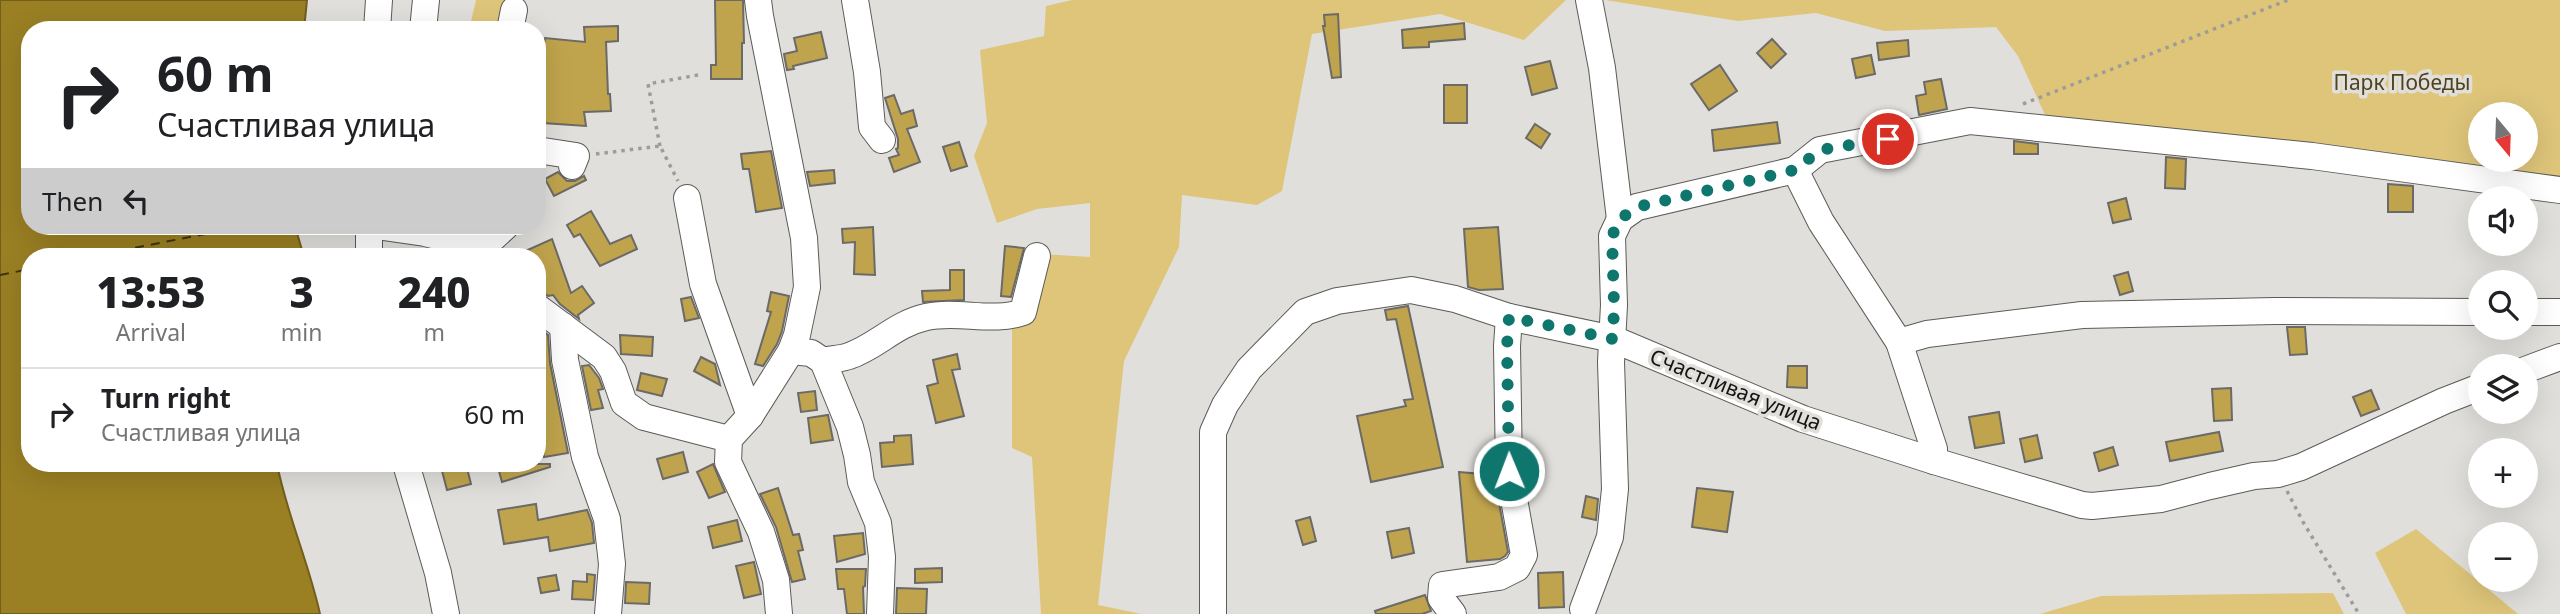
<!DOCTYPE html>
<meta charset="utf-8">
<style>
body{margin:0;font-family:"Noto Sans",sans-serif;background:#f2f2f2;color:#202124;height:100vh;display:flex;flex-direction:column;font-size:26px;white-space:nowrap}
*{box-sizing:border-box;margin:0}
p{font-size:23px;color:#757577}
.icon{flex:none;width:38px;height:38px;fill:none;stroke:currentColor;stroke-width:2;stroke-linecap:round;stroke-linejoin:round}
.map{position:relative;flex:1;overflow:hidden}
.panel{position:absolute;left:21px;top:248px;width:525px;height:224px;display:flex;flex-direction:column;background:#fff;border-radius:28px;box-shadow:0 7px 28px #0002}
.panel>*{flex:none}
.hud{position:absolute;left:21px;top:21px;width:525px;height:214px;border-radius:28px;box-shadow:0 7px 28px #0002;background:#fff;color:#202124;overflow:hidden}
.needle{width:46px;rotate:161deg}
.buttons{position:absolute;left:2468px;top:102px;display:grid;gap:14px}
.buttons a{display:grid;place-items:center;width:70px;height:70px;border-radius:50%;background:#fff;box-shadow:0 7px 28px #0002;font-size:35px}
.pin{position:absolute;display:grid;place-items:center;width:60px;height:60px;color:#fff;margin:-30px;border:4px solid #fff;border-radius:50%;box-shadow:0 2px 7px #0007}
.me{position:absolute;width:77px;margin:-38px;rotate:359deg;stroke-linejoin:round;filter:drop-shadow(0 0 5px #0008)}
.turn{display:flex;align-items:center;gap:24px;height:147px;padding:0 21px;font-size:32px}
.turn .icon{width:91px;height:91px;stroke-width:2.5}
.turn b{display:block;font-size:49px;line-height:60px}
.then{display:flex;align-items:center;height:66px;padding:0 21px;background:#0003;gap:14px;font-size:26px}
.eta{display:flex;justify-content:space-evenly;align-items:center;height:119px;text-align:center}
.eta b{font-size:42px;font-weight:800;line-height:49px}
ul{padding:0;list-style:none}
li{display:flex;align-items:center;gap:21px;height:91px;padding:0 21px;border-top:2px solid #e0e0e0}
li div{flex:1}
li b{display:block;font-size:26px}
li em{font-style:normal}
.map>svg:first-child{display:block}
.green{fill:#dec57a;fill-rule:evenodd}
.water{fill:#9a7f23;stroke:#725f1e;stroke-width:2}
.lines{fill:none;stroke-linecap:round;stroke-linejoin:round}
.ferry{stroke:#40340e;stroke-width:2;stroke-dasharray:9 7;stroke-linecap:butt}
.building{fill:#c0a44d;stroke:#6c6a67;stroke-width:2}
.minor-casing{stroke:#5c5b57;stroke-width:28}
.path{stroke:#9e9c99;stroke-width:3.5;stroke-dasharray:3.5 5;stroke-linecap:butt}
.minor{stroke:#fff;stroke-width:26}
.route{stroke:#0f766e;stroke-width:12;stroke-dasharray:0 21.6}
.labels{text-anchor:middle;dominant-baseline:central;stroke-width:7;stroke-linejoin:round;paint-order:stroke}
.park-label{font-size:21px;fill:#4f431e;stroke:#e1dfdb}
.street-label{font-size:21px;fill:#151413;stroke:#e1dfdb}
</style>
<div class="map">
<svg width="2560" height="614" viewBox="0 0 2560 614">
<rect width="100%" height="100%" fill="#e1dfdb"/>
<g class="green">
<polygon points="476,0 509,0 499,30 469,30"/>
<polygon points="1072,0 1566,0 1524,40 1440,14 1312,34 1282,191 1257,205 1182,195 1179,247 1124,361 1098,605 1141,614 1041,614 1032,457 1012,448 1012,329 1031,313 1042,254 1090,257 1090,203 1037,209 997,223 974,156 987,123 980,50 1044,36 1046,6"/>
<path d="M1605,0H2560V192L2046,117L2018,56L1996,27L1885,31L1816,13L1738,21ZM2480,114H2525V159H2480Z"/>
<polygon points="2416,529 2518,614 2406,614 2375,553"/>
<polygon points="2333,593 2344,614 2040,614 2101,596"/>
</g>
<path class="water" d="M0,0H307L304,30H30V226H295L304,257H30V464H277C287,515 309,563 320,614H0Z"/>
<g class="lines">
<g class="ferry">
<polyline points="88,257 246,226"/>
<polyline points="0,275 30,269"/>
</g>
</g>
<g class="building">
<polygon points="715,0 743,0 744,43 742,43 742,79 711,79 711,65 716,65"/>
<polygon points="1338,14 1341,77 1332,78 1323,26 1325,26 1324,15"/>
<polygon points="1464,23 1465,39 1429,42 1429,47 1403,48 1402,30"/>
<polygon points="618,26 618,41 606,42 608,94 610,94 611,111 584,112 586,126 543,123 545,100 537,99 537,78 540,78 545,38 585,42 584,27"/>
<polygon points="821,32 827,58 793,66 794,69 787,70 784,54 797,51 794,38"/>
<polygon points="1772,39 1786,54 1771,68 1757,53"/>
<polygon points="1908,40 1909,56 1879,60 1877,43"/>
<polygon points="1871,55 1875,74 1856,78 1852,59"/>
<polygon points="1550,61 1557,88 1532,95 1525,67"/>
<polygon points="1720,65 1737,91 1709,110 1691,84"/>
<polygon points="1941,79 1947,109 1919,115 1916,96 1926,94 1924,82"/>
<rect x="1444" y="85" width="23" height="38"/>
<polygon points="894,95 901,114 913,110 917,126 907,129 920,162 894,172 889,158 899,155 896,149 898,148 898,139 885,98"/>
<polygon points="1777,122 1780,143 1714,151 1712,130"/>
<polygon points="1535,124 1550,134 1541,148 1526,138"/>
<polygon points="2014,141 2038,144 2038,154 2014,154"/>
<polygon points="959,142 967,166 951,171 943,147"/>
<polygon points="771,151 782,208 756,212 749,169 743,169 741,154"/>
<polygon points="2166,157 2186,159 2185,189 2165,188"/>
<polygon points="834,170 835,183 810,186 807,172"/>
<polygon points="558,172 567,181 575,181 584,176 586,180 554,196 545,179"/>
<polygon points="2388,184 2413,186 2413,212 2388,212"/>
<polygon points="2126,198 2131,219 2113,223 2108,203"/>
<polygon points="591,211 610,244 631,235 637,249 600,266 580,234 574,237 567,225"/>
<polygon points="873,227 875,275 854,274 855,242 843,243 842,229"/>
<polygon points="1498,227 1503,289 1479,290 1468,287 1464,229"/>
<polygon points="552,239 571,293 582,286 594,303 578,315 579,319 560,304 553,295 548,296 544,293 537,273 537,257 512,257"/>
<polygon points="1005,246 1024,248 1011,297 1001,296"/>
<polygon points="950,270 964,270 964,300 923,302 922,291 950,290"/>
<polygon points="2128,272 2133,291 2120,295 2114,276"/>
<polygon points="771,292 789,296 782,331 777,344 763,366 755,364 771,312 767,311"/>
<polygon points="691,297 699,318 685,321 681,299"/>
<polygon points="1408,306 1443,467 1371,482 1357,416 1406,406 1404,400 1413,399 1396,319 1387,320 1385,310"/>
<polygon points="2287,327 2305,327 2307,354 2290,355"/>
<polygon points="543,331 548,335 550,363 568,453 544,457 537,420 537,412 544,410 537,386 537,332"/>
<polygon points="620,335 653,337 652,356 621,354"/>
<polygon points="957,354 960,369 952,370 964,416 936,423 927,386 938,383 933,360"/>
<polygon points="701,357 715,364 720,385 694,371"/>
<polygon points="589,365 599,378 603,389 598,390 603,408 591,410 582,366"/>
<polygon points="1788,366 1807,366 1807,388 1787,387"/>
<polygon points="641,373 667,379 662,396 637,390"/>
<polygon points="2231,388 2232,420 2214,421 2212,389"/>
<polygon points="2371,390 2379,409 2361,416 2353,397"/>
<polygon points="815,391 817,410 801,412 798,393"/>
<polygon points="1999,412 2004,443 1975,448 1969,417"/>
<polygon points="828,415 833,440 811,443 808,418"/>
<polygon points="2219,432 2223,451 2170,461 2166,442"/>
<polygon points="911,435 913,464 882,467 880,443 894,442 894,436"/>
<polygon points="2037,435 2042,458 2025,462 2020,439"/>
<polygon points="2113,447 2118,465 2099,471 2094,453"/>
<polygon points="683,452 688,472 663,479 657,459"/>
<polygon points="455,464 466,464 471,484 447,490 441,467"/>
<polygon points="497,464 550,464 550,467 502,482"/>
<polygon points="713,464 725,492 709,498 697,472"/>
<polygon points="1459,472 1494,475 1508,552 1505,556 1500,559 1467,562"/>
<polygon points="778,488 793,535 799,534 803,550 798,551 805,579 792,582 776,527 760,494"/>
<polygon points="1697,488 1733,492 1727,532 1692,527"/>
<polygon points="1586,496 1598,499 1596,520 1582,517"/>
<polygon points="536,504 538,520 587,510 592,523 594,543 550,551 548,537 504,544 498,510"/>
<polygon points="1310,517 1316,541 1303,545 1296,521"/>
<polygon points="737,520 742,541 713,548 708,527"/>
<polygon points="1409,528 1414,553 1392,558 1387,532"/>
<polygon points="863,533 865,554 837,562 834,536"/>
<polygon points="754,562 761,594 744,598 736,566"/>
<polygon points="942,568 942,582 915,583 915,569"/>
<polygon points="836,569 866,569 865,586 863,587 864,614 847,614 844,589 838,589"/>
<polygon points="1563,572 1564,607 1539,608 1538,573"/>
<polygon points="587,574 595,575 593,600 572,599 573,581 587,582"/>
<polygon points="556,575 559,590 541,593 538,578"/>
<polygon points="626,582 650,583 649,604 625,603"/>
<polygon points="897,588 927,589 926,614 896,614"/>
<polygon points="1425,595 1431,611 1422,614 1376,614 1375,611"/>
</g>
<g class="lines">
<defs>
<g id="minor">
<polyline points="758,0 760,16 804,238 807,287 797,335 791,351 750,416 729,439 728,462 761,532 776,580 779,614"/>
<polyline points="855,0 867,72 872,127 882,140"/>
<polyline points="1589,0 1602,68 1620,219"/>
<polyline points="377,30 379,0"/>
<polyline points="423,30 426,0"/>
<polyline points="510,30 514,10"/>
<polyline points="537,150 576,156 572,166"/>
<polyline points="1795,170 1821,222 1899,342 1934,449 1934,461"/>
<polyline points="687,198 703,284 750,416"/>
<polyline points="376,226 425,233 474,245 493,238 506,226"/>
<polyline points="369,257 369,226"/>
<polyline points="537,307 604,357 613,371 624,403 644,417 729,439"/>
<polyline points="2525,312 2560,312"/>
<polyline points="563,326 565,360 585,457 607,519 612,564 608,614"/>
<polyline points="1899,342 1927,334 2082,315 2275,311 2480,312"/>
<polyline points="791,351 811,353 823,361 850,427 857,455 861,482 878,523 882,557 880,614"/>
<path d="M823,361C831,359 841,359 849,356C876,347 895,324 926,317C958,310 993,323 1023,312L1037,256"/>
<polyline points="2525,370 2560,357"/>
<polyline points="406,464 438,573 446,614"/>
<polyline points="1583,609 1610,537 1615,489 1611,362 1614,305 1612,236 1620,219 1637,207 1795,170 1820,150 1970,121 2312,156 2560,190"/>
<polyline points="1213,614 1213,432 1225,405 1249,369 1305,312 1337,301 1411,290 1455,299 1509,317 1613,339 1803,419 1934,461 2082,505 2092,506 2161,499 2210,486 2254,476 2278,474 2301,467 2444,401 2480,387"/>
<polyline points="1453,614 1441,598 1442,585 1499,577 1517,568 1524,555 1509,471 1507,346 1509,317"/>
</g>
</defs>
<use href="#minor" class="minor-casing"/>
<g class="path">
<polyline points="2023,104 2288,0"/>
<polyline points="660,146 648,84 698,75"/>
<polyline points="596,154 660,146 678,181"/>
<polyline points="2287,491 2303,522 2359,614"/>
</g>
<use href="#minor" class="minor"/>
</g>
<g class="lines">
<polyline class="route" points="1509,471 1507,346 1509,317 1613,339 1614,305 1612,236 1620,219 1637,207 1795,170 1820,150 1888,139"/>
</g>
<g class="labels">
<g class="park-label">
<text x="2402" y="82">Парк Победы</text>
</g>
<g class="street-label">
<text transform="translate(1736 389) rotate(22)">Счастливая улица</text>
</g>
</g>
</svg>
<div class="buttons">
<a><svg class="needle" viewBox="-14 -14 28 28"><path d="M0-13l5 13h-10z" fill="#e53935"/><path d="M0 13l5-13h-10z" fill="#757577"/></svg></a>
<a><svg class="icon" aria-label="sound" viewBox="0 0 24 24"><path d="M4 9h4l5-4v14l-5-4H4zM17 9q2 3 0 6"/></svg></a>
<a><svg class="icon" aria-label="search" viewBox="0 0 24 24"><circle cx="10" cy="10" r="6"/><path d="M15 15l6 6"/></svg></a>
<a><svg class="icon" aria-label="layers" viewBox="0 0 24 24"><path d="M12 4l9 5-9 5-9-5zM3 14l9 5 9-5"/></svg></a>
<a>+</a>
<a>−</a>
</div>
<div class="pin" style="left:1888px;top:139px;background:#d93025"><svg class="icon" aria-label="arrive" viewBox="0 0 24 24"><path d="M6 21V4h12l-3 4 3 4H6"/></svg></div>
<svg class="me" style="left:1509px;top:471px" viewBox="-20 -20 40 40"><circle r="17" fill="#0f766e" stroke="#fff" stroke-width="3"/><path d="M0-11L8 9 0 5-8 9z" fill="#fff"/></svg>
<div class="hud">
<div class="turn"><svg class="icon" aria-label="right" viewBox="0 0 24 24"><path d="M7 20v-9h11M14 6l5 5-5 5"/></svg><div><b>60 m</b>Счастливая улица</div></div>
<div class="then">Then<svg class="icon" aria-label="left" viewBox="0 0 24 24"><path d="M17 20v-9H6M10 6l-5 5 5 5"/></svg></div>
</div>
<section class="panel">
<div class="eta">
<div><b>13:53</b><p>Arrival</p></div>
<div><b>3</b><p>min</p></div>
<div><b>240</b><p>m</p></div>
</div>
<ul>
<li><svg class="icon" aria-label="right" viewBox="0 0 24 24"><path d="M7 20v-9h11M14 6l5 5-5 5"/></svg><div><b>Turn right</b><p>Счастливая улица</p></div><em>60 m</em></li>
</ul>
</section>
</div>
